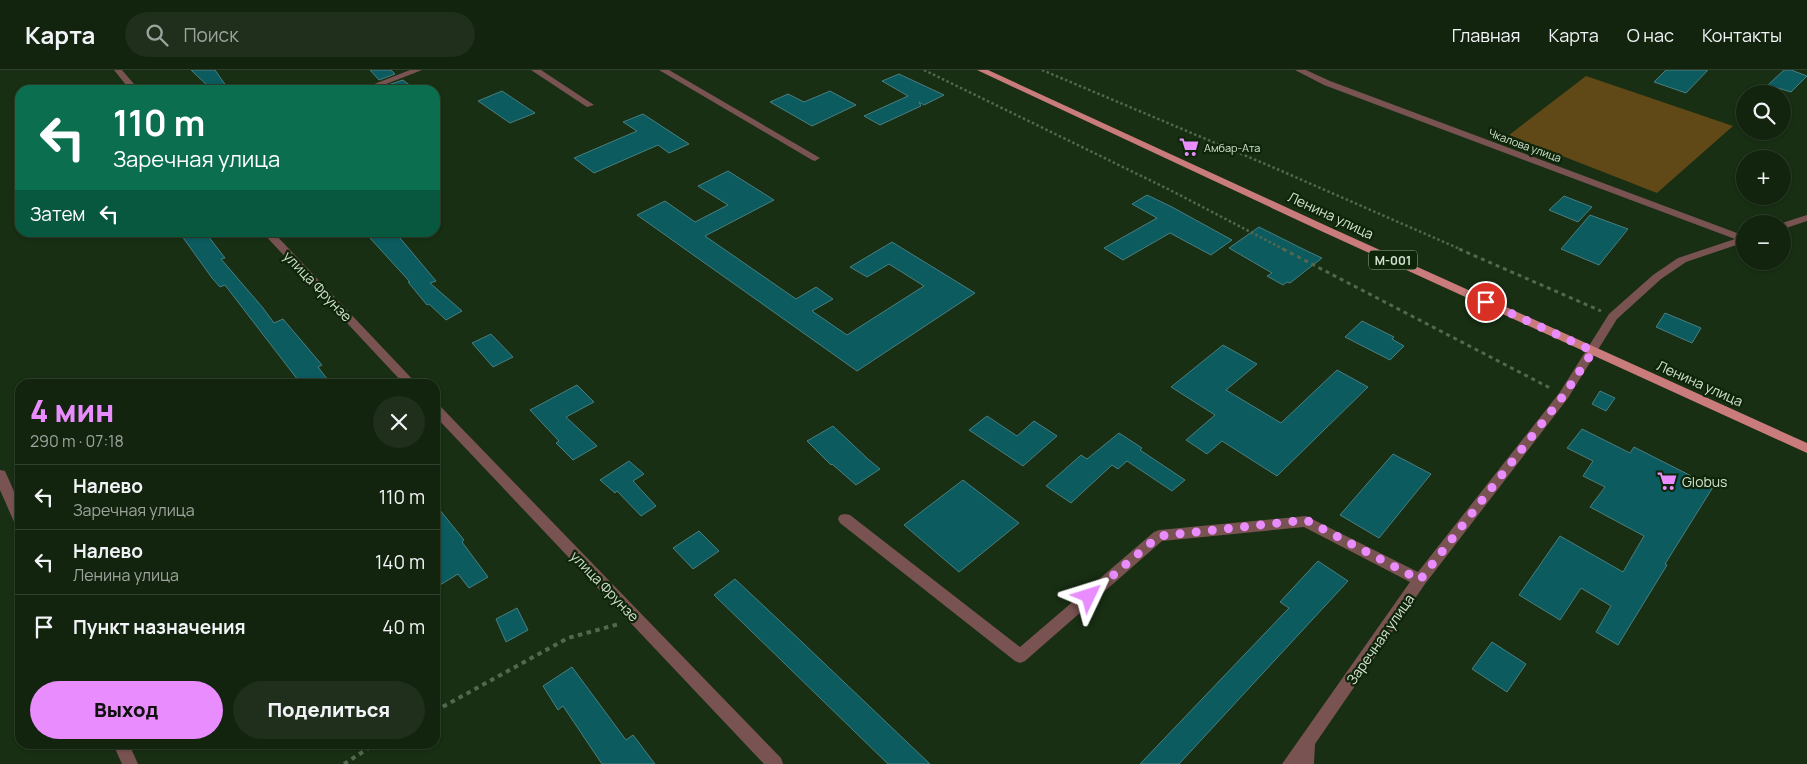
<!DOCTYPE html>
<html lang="ru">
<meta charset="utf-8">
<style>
body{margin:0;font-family:Manrope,sans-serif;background:#1f2f1c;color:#f1f3f6;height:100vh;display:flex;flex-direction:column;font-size:19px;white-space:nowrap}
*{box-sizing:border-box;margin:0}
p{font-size:16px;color:#9ca49e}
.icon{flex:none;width:28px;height:28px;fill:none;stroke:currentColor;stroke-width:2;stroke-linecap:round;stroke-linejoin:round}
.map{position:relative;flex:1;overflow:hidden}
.panel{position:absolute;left:15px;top:309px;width:425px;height:370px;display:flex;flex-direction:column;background:#12230e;border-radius:15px;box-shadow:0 1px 4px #0004,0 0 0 1px #31402e}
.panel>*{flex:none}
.guide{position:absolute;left:15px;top:15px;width:425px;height:152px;border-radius:15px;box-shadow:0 1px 4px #0004,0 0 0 1px #31402e;background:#0b6e4f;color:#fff;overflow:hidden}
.buttons{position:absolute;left:1736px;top:15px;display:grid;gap:10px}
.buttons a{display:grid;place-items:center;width:55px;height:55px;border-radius:50%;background:#12230e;box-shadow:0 1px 4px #0004,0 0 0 1px #31402e;font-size:25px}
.pin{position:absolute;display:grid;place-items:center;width:42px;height:42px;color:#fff;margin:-21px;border:2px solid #fff;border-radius:50%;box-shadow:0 1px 5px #0007}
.me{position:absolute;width:55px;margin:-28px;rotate:49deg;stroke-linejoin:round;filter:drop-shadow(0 0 4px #0008)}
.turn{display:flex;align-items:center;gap:18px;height:105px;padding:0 15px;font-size:22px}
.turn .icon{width:65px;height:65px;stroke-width:2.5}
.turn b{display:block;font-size:35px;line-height:42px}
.then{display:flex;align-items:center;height:48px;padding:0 15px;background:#0003;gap:10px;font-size:19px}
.round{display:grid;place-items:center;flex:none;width:52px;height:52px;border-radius:26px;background:#1f2f1c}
.overview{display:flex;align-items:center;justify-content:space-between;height:85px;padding:0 15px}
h1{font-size:30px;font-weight:800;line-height:38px;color:#e98dfe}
.cta{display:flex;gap:10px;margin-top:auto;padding:10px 15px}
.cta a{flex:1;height:58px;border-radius:30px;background:#e98dfe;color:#111;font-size:20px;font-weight:800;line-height:58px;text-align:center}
.cta a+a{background:#1f2f1c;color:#f1f3f6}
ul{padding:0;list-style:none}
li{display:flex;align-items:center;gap:15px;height:65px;padding:0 15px;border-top:1px solid #31402e}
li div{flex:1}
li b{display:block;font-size:19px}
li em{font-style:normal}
header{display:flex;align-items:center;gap:30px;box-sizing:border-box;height:70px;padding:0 25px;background:#12230e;border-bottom:1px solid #31402e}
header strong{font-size:24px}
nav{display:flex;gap:28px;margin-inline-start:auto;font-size:18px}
.search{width:350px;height:45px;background:#1f2f1c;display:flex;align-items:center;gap:12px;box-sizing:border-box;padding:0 18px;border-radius:28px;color:#9ca49e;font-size:19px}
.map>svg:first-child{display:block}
.green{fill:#614817}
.building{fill:#0c5b5f;stroke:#4a7e81}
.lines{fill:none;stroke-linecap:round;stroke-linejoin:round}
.path-far2{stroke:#53684f;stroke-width:2.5;stroke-dasharray:2.5 2.5;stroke-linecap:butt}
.path-far1{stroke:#53684f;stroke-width:3;stroke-dasharray:4 4;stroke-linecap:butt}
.path{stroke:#53684f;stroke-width:4;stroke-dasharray:4.5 4.5;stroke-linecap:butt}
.minor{fill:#795352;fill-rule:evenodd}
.major{fill:#ca7b7b;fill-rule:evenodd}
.route{stroke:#e98dfe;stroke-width:9;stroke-dasharray:0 16.2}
.labels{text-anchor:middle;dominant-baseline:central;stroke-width:4.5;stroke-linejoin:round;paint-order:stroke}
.far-street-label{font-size:11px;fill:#d3e1d0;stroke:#0e2509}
.far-poi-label{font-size:11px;fill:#d3e1d0;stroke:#0e2509;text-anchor:start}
.shield{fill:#0e2509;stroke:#98a994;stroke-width:1}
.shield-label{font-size:12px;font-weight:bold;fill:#d3e1d0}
.street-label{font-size:14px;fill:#d3e1d0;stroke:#0e2509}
.poi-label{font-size:14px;fill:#d3e1d0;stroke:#0e2509;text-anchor:start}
</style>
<header>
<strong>Карта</strong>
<div class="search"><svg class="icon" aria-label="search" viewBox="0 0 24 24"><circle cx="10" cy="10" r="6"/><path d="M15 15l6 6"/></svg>Поиск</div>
<nav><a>Главная</a><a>Карта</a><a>О нас</a><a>Контакты</a></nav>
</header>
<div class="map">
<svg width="1807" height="694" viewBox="0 0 1807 694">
<rect width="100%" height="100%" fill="#182f13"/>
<polygon class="green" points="1586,6 1733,56 1657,123 1509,65"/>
<g class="building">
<polygon points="191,0 215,0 229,20 212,20"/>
<polygon points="370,0 391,0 395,4 379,10"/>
<polygon points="1666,0 1708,0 1686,23 1654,12"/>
<polygon points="1784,0 1791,0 1807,6 1791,22 1768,15"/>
<polygon points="899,4 944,25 924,35 919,32 921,36 880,55 864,46 908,26 882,11"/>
<polygon points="403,10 416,20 389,20 385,16"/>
<polygon points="502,21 535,43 510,53 478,31"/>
<polygon points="830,21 856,35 812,56 770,32 788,24 804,32"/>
<polygon points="643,44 689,74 669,83 658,75 594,103 574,88 637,61 623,52"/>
<polygon points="728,101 774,130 705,166 796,229 816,217 833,229 812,241 847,265 924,216 889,194 867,207 850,197 892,172 975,223 857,301 637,145 665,131 695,152 728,135 698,116"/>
<polygon points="1147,125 1172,137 1232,170 1211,185 1170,163 1123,190 1104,178 1157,148 1132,134"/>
<polygon points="1564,126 1592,137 1578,152 1549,140"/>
<polygon points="1590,145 1628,159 1599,195 1561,179"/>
<polygon points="1259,157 1307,181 1322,188 1290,213 1287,212 1283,215 1267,206 1272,203 1229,178"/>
<polygon points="179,162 205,162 225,188 221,189 263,238 274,253 283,249 322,295 318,297 331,314 301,314 225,215 220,217 212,208"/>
<polygon points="384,162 395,162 436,211 430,213 462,241 446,250 429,234 427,235 408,212 410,212 370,168"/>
<polygon points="1665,243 1701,258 1692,273 1656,257"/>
<polygon points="1362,251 1394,267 1392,269 1404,276 1390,290 1345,267"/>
<polygon points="491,264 513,287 493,297 472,273"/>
<polygon points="1223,275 1257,294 1226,320 1281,353 1337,300 1368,317 1277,406 1222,371 1207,384 1186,370 1215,345 1171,317"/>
<polygon points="577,315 594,332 566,347 597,376 573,390 556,373 559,371 530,340"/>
<polygon points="1600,321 1615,328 1606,341 1592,334"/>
<polygon points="987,346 1017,366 1034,351 1057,366 1023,396 969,360"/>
<polygon points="833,356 868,389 880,399 856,415 832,394 831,395 807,371"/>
<polygon points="1582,359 1630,383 1634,377 1713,417 1665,494 1667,495 1618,575 1596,562 1611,536 1581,518 1560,550 1519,525 1560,466 1623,502 1644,466 1590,437 1605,417 1583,406 1593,391 1567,378"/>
<polygon points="1119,363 1142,378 1140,380 1185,410 1172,421 1127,391 1118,399 1112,395 1071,433 1046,416 1081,385 1087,389"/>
<polygon points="1393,384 1431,404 1379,468 1340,445"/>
<polygon points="629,391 644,404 633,411 656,436 641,446 617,421 615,423 600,410"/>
<polygon points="963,410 1019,453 959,502 904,455"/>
<polygon points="435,434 464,470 462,472 488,507 469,518 458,504 435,518"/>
<polygon points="699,461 719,481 693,499 673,478"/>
<polygon points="1318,491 1348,511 1179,694 1140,694 1289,538 1280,532"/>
<polygon points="735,509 783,554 930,694 888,694 714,525"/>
<polygon points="517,538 528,560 506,572 496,549"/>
<polygon points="1492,572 1526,594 1507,622 1472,599"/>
<polygon points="572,597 626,670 633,665 655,694 602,694 563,636 558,640 543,616"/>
</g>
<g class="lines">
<g class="path-far2">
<polyline points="924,0 1170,120 1285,180"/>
<polyline points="1042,0 1277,99 1462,180"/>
</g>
<g class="path-far1">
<polyline points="1283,179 1550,318"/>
<polyline points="1459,179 1601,241"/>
</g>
<g class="path">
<polyline points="435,641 568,568 619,554"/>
<polyline points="344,694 375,674"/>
</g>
<g class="minor">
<polygon points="114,0 122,0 139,20 130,20"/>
<polygon points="410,0 422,0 371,20 359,20"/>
<polygon points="531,0 541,0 594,35 587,37"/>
<polygon points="659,0 669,0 820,88 815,91 812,90"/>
<polygon points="1295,0 1306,0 1330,11 1745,166 1745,172 1686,192 1661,209 1617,249 1568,328 1425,514 1315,674 1314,694 1282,694 1410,512 1304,457 1162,471 1025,591 1020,593 1015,591 840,453 838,449 840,445 845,444 850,445 1020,577 1154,462 1159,460 1306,446 1418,502 1560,322 1609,244 1653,205 1678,188 1735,169 1324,15"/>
<polygon points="1807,145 1807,151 1786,158 1782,159 1782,154 1779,154"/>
<polygon points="262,162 273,162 417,314 404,314"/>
<polygon points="435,334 439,335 781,688 783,694 764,694 435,346"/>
<polygon points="0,400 5,401 20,435 20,455 15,454 0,420"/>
<polygon points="113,674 129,674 138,694 122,694"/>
</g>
<polygon class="major" points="977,0 988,0 1329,157 1807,373 1807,383 1321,161"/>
</g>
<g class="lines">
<polyline class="route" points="1089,526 1159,466 1306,450 1420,510 1564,325 1593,281 1486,232"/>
</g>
<defs>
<symbol id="supermarket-bare" viewBox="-9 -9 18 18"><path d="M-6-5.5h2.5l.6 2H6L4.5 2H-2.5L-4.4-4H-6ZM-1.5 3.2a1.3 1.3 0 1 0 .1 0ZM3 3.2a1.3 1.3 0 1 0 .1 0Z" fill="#e98dfe" stroke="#0e2509" stroke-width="2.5" paint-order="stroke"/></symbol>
</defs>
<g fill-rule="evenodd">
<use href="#supermarket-bare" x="1175" y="63" width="28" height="28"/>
<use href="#supermarket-bare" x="1653" y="397" width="28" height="28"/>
</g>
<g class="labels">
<g class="far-street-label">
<text transform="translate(1525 75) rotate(20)">Чкалова улица</text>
</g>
<g class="far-poi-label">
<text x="1204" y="77">Амбар-Ата</text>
</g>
<rect class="shield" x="1369" y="180.5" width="48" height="19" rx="4"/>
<g class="shield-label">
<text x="1393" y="190">М-001</text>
</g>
<g class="street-label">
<text transform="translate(1331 145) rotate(25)">Ленина улица</text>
<text transform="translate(318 216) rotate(46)">улица Фрунзе</text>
<text transform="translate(1700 313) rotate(24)">Ленина улица</text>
<text transform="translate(605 516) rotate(46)">улица Фрунзе</text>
<text transform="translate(1380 569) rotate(-55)">Заречная улица</text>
</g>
<g class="poi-label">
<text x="1682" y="411">Globus</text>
</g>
</g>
</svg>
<div class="buttons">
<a><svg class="icon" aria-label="search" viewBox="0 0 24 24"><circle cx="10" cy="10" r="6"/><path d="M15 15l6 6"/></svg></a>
<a>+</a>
<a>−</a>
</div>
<div class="pin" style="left:1486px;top:232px;background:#d93025"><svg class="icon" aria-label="arrive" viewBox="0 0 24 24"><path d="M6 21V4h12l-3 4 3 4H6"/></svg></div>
<svg class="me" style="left:1089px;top:526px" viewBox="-20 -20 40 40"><path d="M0-17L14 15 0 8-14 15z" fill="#e98dfe" stroke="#fff" stroke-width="4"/></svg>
<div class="guide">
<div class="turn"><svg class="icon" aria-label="left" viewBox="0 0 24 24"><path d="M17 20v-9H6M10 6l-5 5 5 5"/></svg><div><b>110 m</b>Заречная улица</div></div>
<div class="then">Затем<svg class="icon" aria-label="left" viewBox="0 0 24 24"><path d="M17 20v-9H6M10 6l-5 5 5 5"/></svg></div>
</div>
<section class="panel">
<div class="overview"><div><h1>4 мин</h1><p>290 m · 07:18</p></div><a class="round"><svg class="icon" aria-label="close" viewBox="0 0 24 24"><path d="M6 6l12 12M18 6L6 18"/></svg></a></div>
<ul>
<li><svg class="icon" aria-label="left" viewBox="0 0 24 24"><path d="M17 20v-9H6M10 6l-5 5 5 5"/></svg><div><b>Налево</b><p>Заречная улица</p></div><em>110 m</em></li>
<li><svg class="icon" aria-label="left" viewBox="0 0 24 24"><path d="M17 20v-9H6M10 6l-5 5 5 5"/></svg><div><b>Налево</b><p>Ленина улица</p></div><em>140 m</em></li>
<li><svg class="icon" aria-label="arrive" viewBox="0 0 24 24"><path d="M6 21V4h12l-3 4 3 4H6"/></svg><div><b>Пункт назначения</b></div><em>40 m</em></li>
</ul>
<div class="cta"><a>Выход</a><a>Поделиться</a></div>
</section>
</div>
